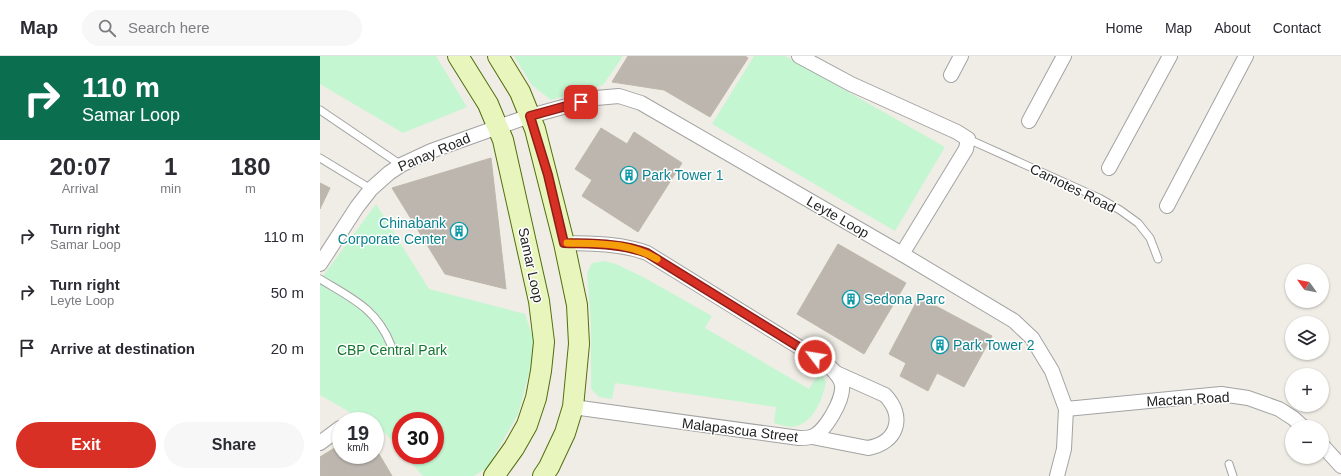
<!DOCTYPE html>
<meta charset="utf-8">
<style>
body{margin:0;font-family:Helvetica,sans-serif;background:#f7f7f7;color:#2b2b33;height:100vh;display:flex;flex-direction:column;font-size:15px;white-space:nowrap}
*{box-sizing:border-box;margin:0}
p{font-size:13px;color:#7c7c81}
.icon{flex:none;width:22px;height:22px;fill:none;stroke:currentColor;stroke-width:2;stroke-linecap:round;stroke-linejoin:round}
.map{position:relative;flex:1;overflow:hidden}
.panel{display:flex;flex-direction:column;background:#fff;width:320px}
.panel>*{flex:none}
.guide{background:#0b6e4f;color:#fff;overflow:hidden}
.needle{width:26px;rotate:303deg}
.tools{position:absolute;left:965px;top:208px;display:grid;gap:8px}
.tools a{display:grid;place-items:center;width:44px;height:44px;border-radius:50%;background:#fff;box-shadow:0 1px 3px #0004;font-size:20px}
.speed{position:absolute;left:12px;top:356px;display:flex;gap:8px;font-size:20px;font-weight:700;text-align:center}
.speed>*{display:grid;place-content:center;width:52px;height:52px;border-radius:50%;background:#fff;box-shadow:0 1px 3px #0004;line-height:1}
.speed small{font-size:10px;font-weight:400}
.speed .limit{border:6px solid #d22;background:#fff;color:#111}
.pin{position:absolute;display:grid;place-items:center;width:34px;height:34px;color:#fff;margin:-17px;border-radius:8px;box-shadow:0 2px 6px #0006}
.me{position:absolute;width:44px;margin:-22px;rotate:301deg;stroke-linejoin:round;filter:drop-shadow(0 0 3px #0008)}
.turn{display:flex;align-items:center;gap:14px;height:84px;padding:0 16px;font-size:18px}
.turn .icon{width:52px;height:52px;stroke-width:2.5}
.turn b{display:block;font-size:28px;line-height:34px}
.eta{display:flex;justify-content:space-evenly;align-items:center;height:68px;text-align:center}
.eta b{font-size:24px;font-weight:700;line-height:28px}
.button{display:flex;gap:8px;margin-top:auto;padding:8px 16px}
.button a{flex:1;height:46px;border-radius:24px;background:#d93025;color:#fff;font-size:16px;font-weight:700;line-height:46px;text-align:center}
.button a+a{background:#f7f7f7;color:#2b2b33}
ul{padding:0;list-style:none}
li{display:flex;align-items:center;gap:12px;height:56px;padding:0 16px}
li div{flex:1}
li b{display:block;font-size:15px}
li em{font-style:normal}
header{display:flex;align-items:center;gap:24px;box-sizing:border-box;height:56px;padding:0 20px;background:#fff;border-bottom:1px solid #e1e1e2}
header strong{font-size:19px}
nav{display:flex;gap:22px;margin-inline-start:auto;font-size:14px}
.search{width:280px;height:36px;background:#f7f7f7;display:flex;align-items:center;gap:10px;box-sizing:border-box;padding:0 14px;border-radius:22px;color:#7c7c81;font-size:15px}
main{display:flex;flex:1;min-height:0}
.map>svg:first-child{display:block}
.park{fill:#c5f6d2}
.building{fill:#bcb6af;stroke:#bfb7a9}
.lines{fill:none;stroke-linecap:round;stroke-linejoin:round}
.lane-casing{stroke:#a3a3a3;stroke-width:9}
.street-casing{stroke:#a3a3a3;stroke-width:16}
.secondary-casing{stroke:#516f0c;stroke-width:22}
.lane{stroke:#fff;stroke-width:7}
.street{stroke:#fff;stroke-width:14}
.secondary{stroke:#e8f5bd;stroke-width:20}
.route-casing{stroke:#8d1f18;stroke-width:10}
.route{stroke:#d93025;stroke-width:7}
.slow{stroke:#f59e0b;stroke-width:7}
.labels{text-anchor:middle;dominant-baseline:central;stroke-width:3;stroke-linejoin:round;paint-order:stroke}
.street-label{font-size:14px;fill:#1f1f1f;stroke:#fff}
.culture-label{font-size:14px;fill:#0d838f;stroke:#fff;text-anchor:start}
.park-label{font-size:14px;fill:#13762e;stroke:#fff}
</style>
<header>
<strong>Map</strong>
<div class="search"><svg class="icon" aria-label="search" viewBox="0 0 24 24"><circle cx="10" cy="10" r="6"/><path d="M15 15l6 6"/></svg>Search here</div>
<nav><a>Home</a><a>Map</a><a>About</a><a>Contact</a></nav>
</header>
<main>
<section class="panel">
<div class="guide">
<div class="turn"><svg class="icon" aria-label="right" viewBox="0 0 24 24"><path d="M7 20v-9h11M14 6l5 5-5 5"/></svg><div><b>110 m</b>Samar Loop</div></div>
</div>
<div class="eta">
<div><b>20:07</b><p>Arrival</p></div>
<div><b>1</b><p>min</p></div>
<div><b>180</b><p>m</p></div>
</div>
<ul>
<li><svg class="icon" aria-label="right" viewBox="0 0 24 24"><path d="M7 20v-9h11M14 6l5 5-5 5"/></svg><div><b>Turn right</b><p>Samar Loop</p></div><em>110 m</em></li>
<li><svg class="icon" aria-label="right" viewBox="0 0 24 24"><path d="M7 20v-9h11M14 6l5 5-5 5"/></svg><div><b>Turn right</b><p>Leyte Loop</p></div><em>50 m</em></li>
<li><svg class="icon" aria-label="arrive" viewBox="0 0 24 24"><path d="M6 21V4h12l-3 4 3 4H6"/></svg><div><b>Arrive at destination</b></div><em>20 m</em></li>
</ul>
<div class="button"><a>Exit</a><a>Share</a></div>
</section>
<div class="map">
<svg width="1021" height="420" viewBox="0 0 1021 420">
<rect width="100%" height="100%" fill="#efede5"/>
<g class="park">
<polygon points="0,0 116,0 147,51 83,77 0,28"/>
<polygon points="194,0 303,0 283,29 231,44 212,29"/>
<polygon points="434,0 465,0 625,91 575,175 392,68"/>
<polygon points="56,148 109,233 205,258 216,291 198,358 167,412 154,420 103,420 84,399 115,399 115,365 81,365 81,395 65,377 55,371 55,365 45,365 0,339 0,224"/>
<path d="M284,205L296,208L323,221L392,260L385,272L489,333L500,315L506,326C502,344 494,368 472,371C467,371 459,368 454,367L456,351L295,327L292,343L279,341L271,333V269L267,217L272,207Z"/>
</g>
<g class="building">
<polygon points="308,0 425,0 428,2 390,61 344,34 292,26"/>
<polygon points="281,72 307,88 314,76 362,107 318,176 262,140 272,124 255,113"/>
<polygon points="171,102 186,233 125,218 72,132"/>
<polygon points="0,127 10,132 0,153"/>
<polygon points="518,188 586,227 544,298 477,258"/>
<polygon points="599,241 672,280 644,331 617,317 608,335 580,320 586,307 569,298"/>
<polygon points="21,388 21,399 46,399 49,404 59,398 72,420 0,420 0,401"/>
</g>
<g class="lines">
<defs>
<g id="lane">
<polyline points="0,54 81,109"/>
<polyline points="648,83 779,142 800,154 818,167 830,182 838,203"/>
<polyline points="0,102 51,133"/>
<path d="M0,223C31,242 56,252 71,289"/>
<polyline points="909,408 913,420"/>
</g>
<g id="street">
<polyline points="479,0 531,28 637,76 648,83 646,93 582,198"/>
<polyline points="631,19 641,0"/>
<polyline points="709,65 744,0"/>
<polyline points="789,112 850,0"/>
<polyline points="847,150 926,0"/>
<path d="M244,187C273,188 300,187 327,197L508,309C513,314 521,321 522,329C524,343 505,377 491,381C488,382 483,382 479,382L253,351"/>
<polyline points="0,208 37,151 51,133 69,117 81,109 111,95 178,71 210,60 276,42 299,40 321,47 582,198 694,265 712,282 732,315 746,353 744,393 737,420"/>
<polyline points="746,353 901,338 928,342 959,353 973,362 983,371"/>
<path d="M492,381L548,392C577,387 586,361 565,339L516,317"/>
<polyline points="0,387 20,372"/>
<polyline points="1002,389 1021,410"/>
</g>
<g id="secondary">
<polyline points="138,0 168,48 183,84 219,245 224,286 221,315 216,342 207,369 194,392 174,420"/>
<polyline points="178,0 200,36 215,73 244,187 257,249 259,288 253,351 245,377 229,411 223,420"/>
</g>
</defs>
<use href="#lane" class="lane-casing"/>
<use href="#street" class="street-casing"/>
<use href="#secondary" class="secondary-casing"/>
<use href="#lane" class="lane"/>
<use href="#street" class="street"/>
<use href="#secondary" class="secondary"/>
</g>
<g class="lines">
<defs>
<path id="route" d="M261,46L210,60L228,119L244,187C273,188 300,187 327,197L495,301"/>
</defs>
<use href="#route" class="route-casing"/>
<use href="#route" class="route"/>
<path class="slow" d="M247,187C279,188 308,186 337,203"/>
</g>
<defs>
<symbol id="building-ring" viewBox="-11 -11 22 22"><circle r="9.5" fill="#fff" stroke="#0f9aa8" stroke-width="1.5"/><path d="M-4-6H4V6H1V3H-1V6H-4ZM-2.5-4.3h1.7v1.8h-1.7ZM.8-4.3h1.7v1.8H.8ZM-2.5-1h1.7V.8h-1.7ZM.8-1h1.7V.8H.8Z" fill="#0f9aa8"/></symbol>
</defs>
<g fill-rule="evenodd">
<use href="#building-ring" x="299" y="109" width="20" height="20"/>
<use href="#building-ring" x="129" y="165" width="20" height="20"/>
<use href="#building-ring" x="521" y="233" width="20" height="20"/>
<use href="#building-ring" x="610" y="279" width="20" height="20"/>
</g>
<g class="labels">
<g class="street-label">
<text transform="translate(114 96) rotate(-23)">Panay Road</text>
<text transform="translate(753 132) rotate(26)">Camotes Road</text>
<text transform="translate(518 161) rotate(30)">Leyte Loop</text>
<text transform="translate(211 209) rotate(78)">Samar Loop</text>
<text transform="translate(868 343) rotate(-3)">Mactan Road</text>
<text transform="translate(420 374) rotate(7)">Malapascua Street</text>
</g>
<g class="culture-label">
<text x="322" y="119">Park Tower 1</text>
<text x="126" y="167" text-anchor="end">Chinabank<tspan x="126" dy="16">Corporate Center</tspan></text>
<text x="544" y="243">Sedona Parc</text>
<text x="633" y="289">Park Tower 2</text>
</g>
<g class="park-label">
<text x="72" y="294">CBP Central Park</text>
</g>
</g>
</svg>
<div class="tools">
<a><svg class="needle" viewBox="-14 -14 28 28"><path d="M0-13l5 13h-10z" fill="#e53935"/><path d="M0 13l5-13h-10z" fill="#7c7c81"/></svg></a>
<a><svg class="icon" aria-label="layers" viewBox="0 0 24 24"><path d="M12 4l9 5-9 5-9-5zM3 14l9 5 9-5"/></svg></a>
<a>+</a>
<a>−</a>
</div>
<div class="speed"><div>19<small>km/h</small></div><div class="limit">30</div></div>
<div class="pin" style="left:261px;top:46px;background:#d93025"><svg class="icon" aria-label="arrive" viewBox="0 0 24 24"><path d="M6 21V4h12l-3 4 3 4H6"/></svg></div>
<svg class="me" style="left:495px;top:301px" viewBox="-20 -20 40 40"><circle r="17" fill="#d93025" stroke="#fff" stroke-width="3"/><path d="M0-11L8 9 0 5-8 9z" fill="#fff"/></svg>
</div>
</main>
